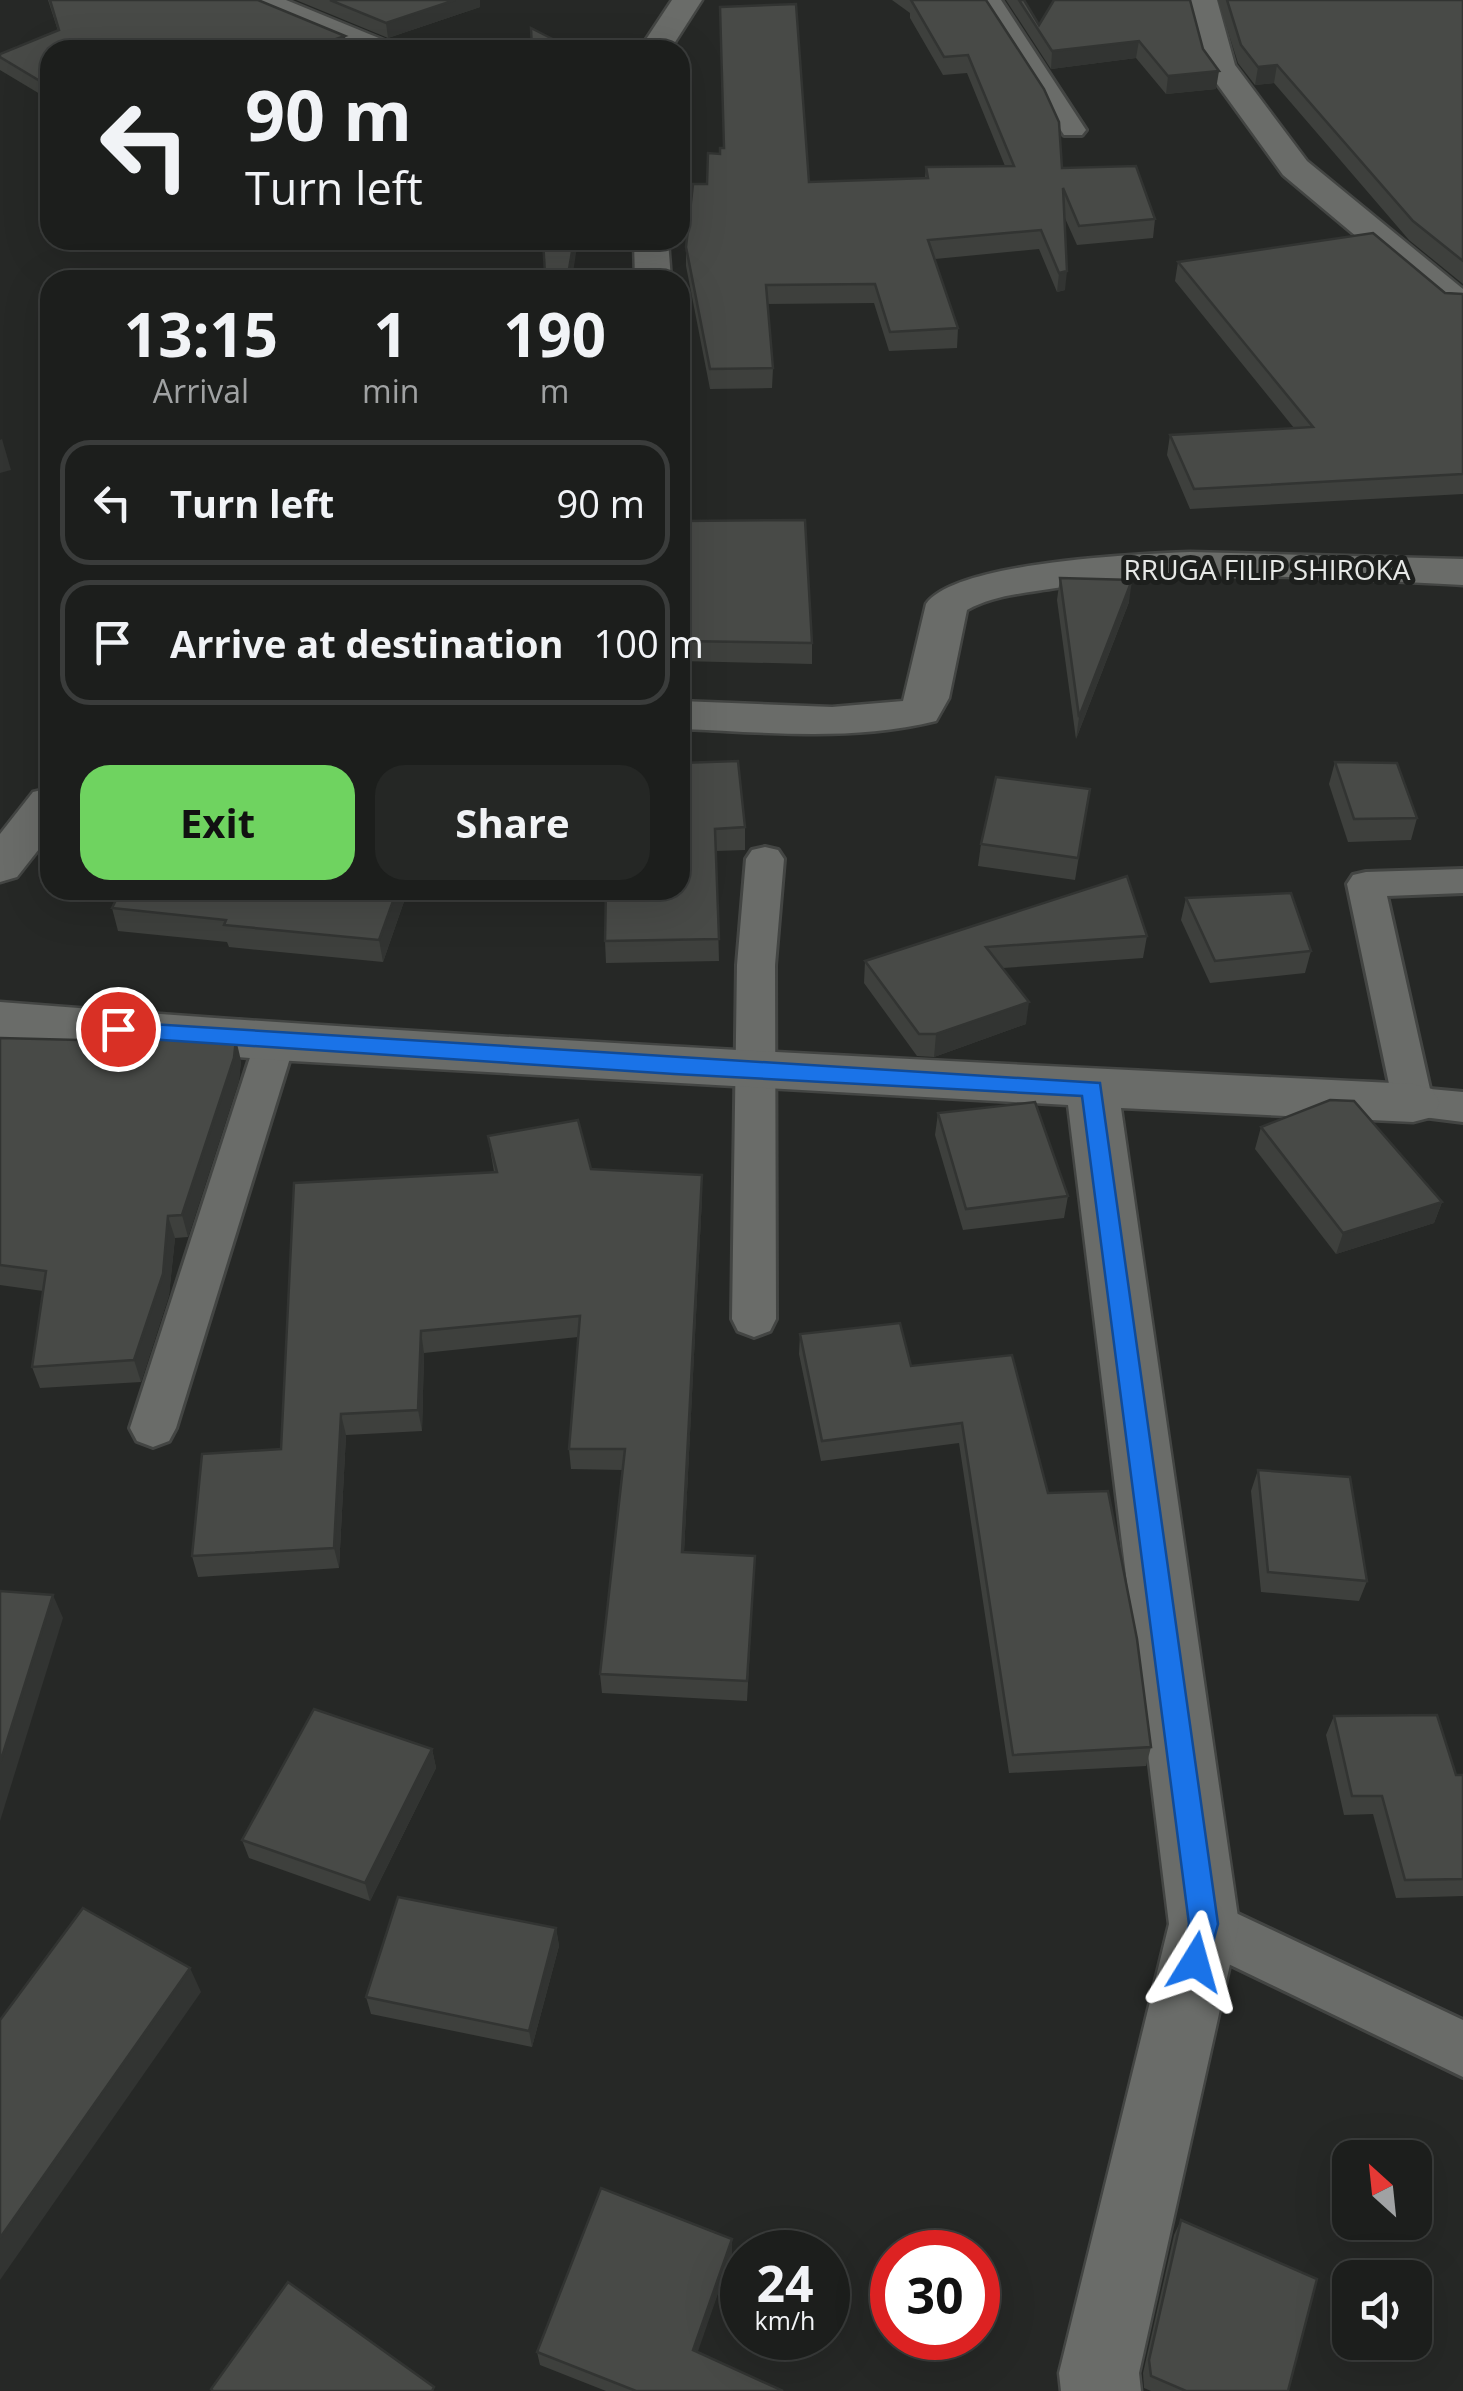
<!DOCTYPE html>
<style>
body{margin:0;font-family:"Open Sans",sans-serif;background:#252725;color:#f1f3f6;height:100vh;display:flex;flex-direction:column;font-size:38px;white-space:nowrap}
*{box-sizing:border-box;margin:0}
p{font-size:32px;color:#a0a2a3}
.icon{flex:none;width:55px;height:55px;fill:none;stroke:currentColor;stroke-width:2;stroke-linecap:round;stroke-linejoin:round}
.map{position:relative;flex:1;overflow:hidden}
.drawer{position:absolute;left:40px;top:270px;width:650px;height:630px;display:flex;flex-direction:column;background:#1c1e1c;border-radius:30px;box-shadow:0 10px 40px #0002,0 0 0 2px #3a3c3b}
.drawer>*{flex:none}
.top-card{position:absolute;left:40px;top:40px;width:650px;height:210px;border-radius:30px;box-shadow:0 10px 40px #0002,0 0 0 2px #3a3c3b;background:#1c1e1c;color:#f1f3f6;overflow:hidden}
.needle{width:65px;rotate:333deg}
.controls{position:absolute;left:1332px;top:2140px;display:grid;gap:20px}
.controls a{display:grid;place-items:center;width:100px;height:100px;border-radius:20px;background:#1c1e1c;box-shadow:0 10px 40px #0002,0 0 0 2px #3a3c3b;font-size:50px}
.speed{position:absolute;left:720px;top:2230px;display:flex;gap:20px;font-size:50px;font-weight:700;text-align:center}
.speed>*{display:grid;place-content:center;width:130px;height:130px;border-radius:50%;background:#1c1e1c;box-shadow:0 10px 40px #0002,0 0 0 2px #3a3c3b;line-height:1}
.speed small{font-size:25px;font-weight:400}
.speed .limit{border:15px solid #d22;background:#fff;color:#111}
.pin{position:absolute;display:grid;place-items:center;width:85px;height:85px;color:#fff;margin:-42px;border:5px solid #fff;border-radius:50%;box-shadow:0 2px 10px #0007}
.me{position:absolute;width:110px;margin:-55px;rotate:8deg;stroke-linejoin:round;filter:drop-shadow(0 0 8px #0008)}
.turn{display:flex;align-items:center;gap:35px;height:210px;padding:0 40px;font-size:45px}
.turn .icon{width:130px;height:130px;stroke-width:2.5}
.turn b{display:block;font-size:70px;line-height:85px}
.eta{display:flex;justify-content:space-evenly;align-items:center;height:170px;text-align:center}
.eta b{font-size:60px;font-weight:700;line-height:70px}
.button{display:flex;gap:20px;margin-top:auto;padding:20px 40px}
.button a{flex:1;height:115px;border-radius:30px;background:#6fd360;color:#111;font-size:40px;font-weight:700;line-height:115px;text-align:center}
.button a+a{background:#252725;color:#f1f3f6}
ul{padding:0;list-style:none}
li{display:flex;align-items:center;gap:30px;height:125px;margin:0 20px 15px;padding:0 20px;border:5px solid #3a3c3b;border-radius:30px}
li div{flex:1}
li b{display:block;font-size:38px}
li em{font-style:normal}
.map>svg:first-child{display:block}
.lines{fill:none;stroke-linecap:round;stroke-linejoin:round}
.lane-casing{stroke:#434543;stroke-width:6}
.street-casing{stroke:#434543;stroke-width:5}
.lane{fill:#6a6c69;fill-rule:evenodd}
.street{fill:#6a6c69;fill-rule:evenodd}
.wall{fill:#3e403d}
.shaded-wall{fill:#323432}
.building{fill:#484a47;stroke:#323432;stroke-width:2.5}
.route{fill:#1a73e8;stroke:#114b97;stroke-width:2.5}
.labels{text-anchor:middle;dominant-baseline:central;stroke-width:10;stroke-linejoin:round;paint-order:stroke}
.far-street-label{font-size:28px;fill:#e6e8e6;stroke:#1d1f1d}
</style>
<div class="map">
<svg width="1463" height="2391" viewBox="0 0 1463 2391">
<rect width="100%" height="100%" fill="#262826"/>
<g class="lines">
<defs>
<g id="lane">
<polygon points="978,0 1001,0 1086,130 1082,135 1064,135"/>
<polygon points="765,847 778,850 784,859 775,965 776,1319 770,1331 754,1337 738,1331 732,1319 737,965 746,859 752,850"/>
<polygon points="1463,869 1463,893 1387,896 1430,1089 1463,1092 1463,1122 1399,1114 1393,1103 1347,884 1353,875 1366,872"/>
<polygon points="275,1028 289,1032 295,1042 176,1428 169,1441 153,1447 137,1441 130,1428 255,1042 261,1032"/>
<polygon points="1204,1898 1463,2020 1463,2077 1185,1943 1177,1924 1185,1905"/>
</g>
<g id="street">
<polygon points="245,0 286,0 391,43 395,50 354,50 249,6"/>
<polygon points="672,0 702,0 670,50 639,50"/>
<polygon points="1187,0 1217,0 1235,65 1307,161 1463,289 1463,310 1443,309 1283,175 1204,66"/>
<polygon points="634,240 668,240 671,280 635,280"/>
<path d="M1190,552L1463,559V585C1328,578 1191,568 1056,588C1026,593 994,595 967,610L949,698L936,721C851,742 766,732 680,729V701L832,707L903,701L926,604C955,562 1137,554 1190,552Z"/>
<polygon points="50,788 50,835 17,877 0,882 0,834 33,792"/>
<path d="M0,1002C470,1039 942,1061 1413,1084L1432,1089L1440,1103L1432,1117L1413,1122L1121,1108L1239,1924L1139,2373L1141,2391H1061L1059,2373L1169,1924L1068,1105L275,1060L0,1038Z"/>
</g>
</defs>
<use href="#lane" class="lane-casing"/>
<use href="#street" class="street-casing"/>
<use href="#lane" class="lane"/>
<use href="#street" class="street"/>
</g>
<g class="wall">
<polygon points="48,0 258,0 50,50 50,100 0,70 0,54 58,31"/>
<polygon points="296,0 480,0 480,7 388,38"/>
<polygon points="892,0 986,0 1062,168 1155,219 1153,238 1077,245 1064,216 1065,290 1057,292 1039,249 935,259 958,328 957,348 889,351 874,303 767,304 773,368 772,388 710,389 686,266 686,247 809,182 925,178 926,167 1005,166 967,73 943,75 910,18 910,13"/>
<polygon points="1006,0 1024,0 1039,25 1203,49 1216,89 1166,94 1136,58 1051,69"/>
<polygon points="1218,0 1463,0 1463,284 1409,240 1274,83 1255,85 1238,63"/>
<polygon points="1178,262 1463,294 1463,494 1190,509 1167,455 1170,435 1294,428 1175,281"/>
<polygon points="680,521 812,643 812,664 680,661"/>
<polygon points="1060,578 1129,602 1076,739 1057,600"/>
<polygon points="1335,762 1417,818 1411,840 1348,842 1329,784"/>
<polygon points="680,763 745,827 745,850 716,851 719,961 606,963 605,941"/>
<polygon points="1090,789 1075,880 978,866 981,844"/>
<polygon points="1127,876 1147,936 1143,958 1003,968 1026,1024 934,1057 917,1056 864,983 865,961"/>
<polygon points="121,890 408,890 383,962 229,947 227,942 118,931 112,908"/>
<polygon points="1186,898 1311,951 1305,973 1210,983 1181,920"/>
<polygon points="0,1038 241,1061 239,1080 188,1237 175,1238 169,1295 141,1382 40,1388 32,1367 43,1291 0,1285"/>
<polygon points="938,1113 1068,1196 1064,1218 963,1230 935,1135"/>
<polygon points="1261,1127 1442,1202 1434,1223 1336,1254 1255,1149"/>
<polygon points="488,1136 591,1169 702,1175 702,1197 684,1552 755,1556 747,1701 602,1693 600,1674 622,1470 571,1469 569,1449 578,1337 424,1353 422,1431 346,1435 339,1568 198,1577 192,1556 281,1449 494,1172"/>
<polygon points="800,1334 911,1366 1048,1493 1151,1747 1146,1766 1009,1773 959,1443 821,1461 799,1354"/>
<polygon points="1258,1470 1367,1581 1359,1601 1261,1592 1251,1491"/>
<polygon points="1334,1716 1456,1775 1463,1775 1463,1896 1396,1898 1373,1814 1344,1815 1326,1735"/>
<polygon points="432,1749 436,1768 370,1901 249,1858 242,1840"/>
<polygon points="556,1928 559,1946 532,2047 371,2014 366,1997"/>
<polygon points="1181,2220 1288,2391 1151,2391 1144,2388 1143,2373 1174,2235"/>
<polygon points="732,2253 697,2352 783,2391 606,2391 540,2365 537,2352"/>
</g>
<g class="shaded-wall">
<polygon points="455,0 480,0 480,7 388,38 386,23"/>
<polygon points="345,36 347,50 304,50"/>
<polygon points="1139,41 1136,58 1051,69 1052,51"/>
<polygon points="1277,65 1274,83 1255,85 1258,67"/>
<polygon points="1219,71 1216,89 1166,94 1168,76"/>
<polygon points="574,240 578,240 572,280 568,280"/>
<polygon points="1067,271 1065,290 1057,292 1059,273"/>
<polygon points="2,439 11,470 0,473 0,440"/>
<polygon points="1132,580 1129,602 1076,739 1079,717"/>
<polygon points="397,890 408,890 383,962 379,940"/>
<polygon points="1029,1002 1026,1024 934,1057 936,1034"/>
<polygon points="236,1039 241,1061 239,1080 188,1237 182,1215"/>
<polygon points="702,1175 702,1197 683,1572 682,1552"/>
<polygon points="1442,1202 1434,1223 1336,1254 1343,1233"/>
<polygon points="168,1216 175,1238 169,1295 141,1382 134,1360"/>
<polygon points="421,1331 424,1353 422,1431 418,1410"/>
<polygon points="341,1414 346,1435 339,1568 334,1548"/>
<polygon points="53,1595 63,1618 0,1821 0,1763"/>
<polygon points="432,1749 436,1768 370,1901 365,1883"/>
<polygon points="556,1928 559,1946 532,2047 529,2031"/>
<polygon points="190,1968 201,1992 0,2280 0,2238"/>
<polygon points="732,2239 732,2253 694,2363 693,2350"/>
</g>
<g class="building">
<polygon points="50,0 258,0 345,36 304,50 50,50 50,87 0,57 0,54 59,30"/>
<polygon points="330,0 455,0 386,23"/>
<polygon points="911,0 986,0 1044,89 1059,122 1062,168 1136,166 1155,219 1079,226 1063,188 1067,271 1059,273 1041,230 928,240 958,328 890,332 875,284 766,285 773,368 710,369 686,247 693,184 707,184 708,153 720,154 720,148 724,148 720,7 796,4 809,182 928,178 926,167 1014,166 968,55 944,57"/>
<polygon points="1019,0 1024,0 1039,25 1054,0 1190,0 1203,49 1219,71 1168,76 1139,41 1052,51"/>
<polygon points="1227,0 1463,0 1463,261 1413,221 1277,65 1258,67 1241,45"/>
<polygon points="531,28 574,50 532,50"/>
<polygon points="1373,233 1445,293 1463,294 1463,474 1194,489 1170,435 1313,427 1178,262"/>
<polygon points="543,240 574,240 568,275 545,274"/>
<polygon points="495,275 579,277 578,280 494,280"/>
<polygon points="805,520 812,643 680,641 680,521"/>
<polygon points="1060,578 1132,580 1079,717"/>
<polygon points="738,761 745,827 715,829 719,939 605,941 606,890 680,890 680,763"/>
<polygon points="1335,762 1397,763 1417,818 1354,819"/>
<polygon points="996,777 1090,789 1078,858 981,844"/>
<polygon points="1127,876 1147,936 986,947 1029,1002 936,1034 919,1034 865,961"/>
<polygon points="121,890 397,890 379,940 224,925 226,920 112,908"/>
<polygon points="1291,893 1311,951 1215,961 1186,898"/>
<polygon points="120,1030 236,1039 234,1058 182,1215 168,1216 163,1274 134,1360 32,1367 46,1271 0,1265 0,1038 118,1041"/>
<polygon points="1330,1100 1354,1101 1442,1202 1343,1233 1261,1127"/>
<polygon points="1035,1102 1068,1196 966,1209 938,1113"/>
<polygon points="578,1120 591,1169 702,1175 682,1552 755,1556 747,1681 600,1674 625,1449 569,1449 580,1316 421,1331 418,1410 341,1414 334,1548 192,1556 202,1454 281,1449 294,1183 497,1172 488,1136"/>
<polygon points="900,1323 911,1366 1012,1355 1048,1493 1108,1491 1137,1639 1151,1747 1013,1755 962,1423 822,1441 800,1334"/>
<polygon points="1258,1470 1350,1477 1367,1581 1268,1572"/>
<polygon points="0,1591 53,1595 0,1763"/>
<polygon points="314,1709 432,1749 365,1883 242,1840"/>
<polygon points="1437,1715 1456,1775 1463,1775 1463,1879 1405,1880 1382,1796 1352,1796 1334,1716"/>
<polygon points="398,1897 556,1928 529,2031 366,1997"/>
<polygon points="83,1908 190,1968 0,2238 0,2020"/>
<polygon points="601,2188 732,2239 693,2350 783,2391 636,2391 537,2352"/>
<polygon points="1181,2220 1317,2279 1288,2391 1186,2391 1151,2376 1149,2360"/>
<polygon points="288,2282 434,2387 432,2391 213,2391 211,2389"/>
</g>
<polygon class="route" points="118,1022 1100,1083 1218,1924 1205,1972 1195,1976 1184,1972 1180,1962 1189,1924 1082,1096 674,1074 118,1037 107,1029"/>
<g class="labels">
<g class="far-street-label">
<text x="1267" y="569">RRUGA FILIP SHIROKA</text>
</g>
</g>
</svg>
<div class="controls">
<a><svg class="needle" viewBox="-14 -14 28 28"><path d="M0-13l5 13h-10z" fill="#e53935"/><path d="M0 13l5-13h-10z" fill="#a0a2a3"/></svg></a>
<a><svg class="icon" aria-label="sound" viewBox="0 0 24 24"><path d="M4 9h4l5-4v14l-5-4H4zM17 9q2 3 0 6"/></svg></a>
</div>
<div class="speed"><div>24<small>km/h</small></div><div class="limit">30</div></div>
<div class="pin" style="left:118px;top:1029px;background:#d93025"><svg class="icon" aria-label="arrive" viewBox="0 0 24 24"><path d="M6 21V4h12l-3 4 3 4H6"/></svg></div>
<svg class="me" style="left:1195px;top:1962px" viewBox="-20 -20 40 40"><path d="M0-17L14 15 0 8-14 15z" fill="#1a73e8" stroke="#fff" stroke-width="4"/></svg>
<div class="top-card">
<div class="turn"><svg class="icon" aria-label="left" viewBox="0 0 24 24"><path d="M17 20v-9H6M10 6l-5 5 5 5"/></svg><div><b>90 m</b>Turn left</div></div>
</div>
<section class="drawer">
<div class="eta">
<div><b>13:15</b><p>Arrival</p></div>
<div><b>1</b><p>min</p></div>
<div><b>190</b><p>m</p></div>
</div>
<ul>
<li><svg class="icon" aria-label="left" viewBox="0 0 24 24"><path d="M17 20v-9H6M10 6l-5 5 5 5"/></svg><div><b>Turn left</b></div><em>90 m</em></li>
<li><svg class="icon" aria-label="arrive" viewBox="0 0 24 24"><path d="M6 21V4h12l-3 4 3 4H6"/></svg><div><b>Arrive at destination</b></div><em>100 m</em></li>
</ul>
<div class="button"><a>Exit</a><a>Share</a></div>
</section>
</div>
